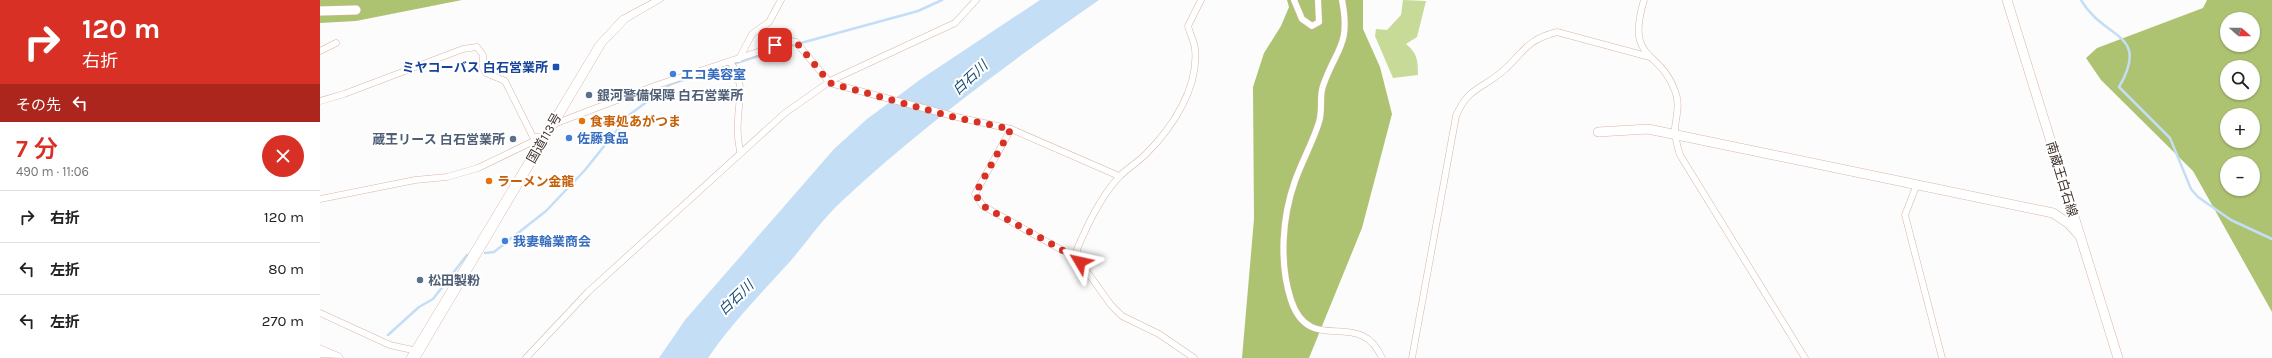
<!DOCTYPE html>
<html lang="ja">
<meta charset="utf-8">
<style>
body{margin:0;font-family:Karla,"Noto Sans JP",sans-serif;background:#f2f2f2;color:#222;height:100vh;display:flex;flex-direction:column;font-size:15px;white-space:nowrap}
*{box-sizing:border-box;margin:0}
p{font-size:13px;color:#767676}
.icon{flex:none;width:22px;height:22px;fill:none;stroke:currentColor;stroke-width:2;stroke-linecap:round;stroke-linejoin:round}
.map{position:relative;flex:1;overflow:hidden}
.drawer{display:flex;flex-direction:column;background:#fff;width:320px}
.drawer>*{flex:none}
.guide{background:#d93025;color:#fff;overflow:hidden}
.needle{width:26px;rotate:110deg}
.fabs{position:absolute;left:1900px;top:12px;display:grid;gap:8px}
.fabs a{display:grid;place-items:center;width:40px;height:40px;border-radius:50%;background:#fff;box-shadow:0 1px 3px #0004;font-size:20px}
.pin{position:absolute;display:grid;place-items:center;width:34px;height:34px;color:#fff;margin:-17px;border-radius:8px;box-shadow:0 2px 6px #0006}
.me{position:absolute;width:44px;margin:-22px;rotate:306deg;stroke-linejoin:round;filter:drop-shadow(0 0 3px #0008)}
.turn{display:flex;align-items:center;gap:14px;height:84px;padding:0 16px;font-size:18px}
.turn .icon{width:52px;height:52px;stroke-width:2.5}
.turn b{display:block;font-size:28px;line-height:34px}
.then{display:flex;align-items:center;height:38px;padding:0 16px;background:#0003;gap:8px;font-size:15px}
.round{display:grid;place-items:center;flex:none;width:42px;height:42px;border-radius:21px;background:#f2f2f2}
.headline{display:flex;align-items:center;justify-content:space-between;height:68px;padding:0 16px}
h1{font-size:24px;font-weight:600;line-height:30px;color:#d93025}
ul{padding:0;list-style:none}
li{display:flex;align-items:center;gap:12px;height:52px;padding:0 16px;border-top:1px solid #e0e0e0}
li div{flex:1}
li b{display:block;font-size:15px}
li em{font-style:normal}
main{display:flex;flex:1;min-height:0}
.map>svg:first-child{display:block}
.green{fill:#c7da97}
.forest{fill:#adc372;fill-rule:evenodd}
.water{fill:#c4def6}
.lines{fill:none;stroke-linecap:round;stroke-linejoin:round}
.stream{stroke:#c4def6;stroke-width:2.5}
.street-casing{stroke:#dab6a5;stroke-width:7}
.secondary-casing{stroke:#dab6a5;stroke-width:10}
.highway-casing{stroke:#dab6a5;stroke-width:1}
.street{stroke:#fff;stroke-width:6}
.secondary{stroke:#fff;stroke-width:9}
.highway{fill:#fff;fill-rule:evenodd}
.route{stroke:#d93025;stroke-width:7;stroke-dasharray:0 12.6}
.transit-dot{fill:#1a4fb4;stroke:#fff;stroke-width:1.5}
.shop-dot{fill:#3f7fe0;stroke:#fff;stroke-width:1.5}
.service-dot{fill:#5c6f8a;stroke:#fff;stroke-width:1.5}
.food-dot{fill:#e8710a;stroke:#fff;stroke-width:1.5}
.labels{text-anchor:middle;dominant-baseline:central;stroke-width:4;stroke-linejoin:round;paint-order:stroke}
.transit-label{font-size:13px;font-weight:bold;fill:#164399;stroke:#fff;text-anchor:end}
.shop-label{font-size:13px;font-weight:bold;fill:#366cbe;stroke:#fff;text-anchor:start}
.service-label{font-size:13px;font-weight:bold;fill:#4e5e75;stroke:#fff;text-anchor:start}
.food-label{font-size:13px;font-weight:bold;fill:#c56008;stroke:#fff;text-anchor:start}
.street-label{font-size:13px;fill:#41332c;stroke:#fff}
.water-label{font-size:14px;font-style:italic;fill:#1c4d74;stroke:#fff}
</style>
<main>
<section class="drawer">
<div class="guide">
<div class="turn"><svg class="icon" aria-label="right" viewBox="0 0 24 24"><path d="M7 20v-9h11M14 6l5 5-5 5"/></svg><div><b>120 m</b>右折</div></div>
<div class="then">その先<svg class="icon" aria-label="left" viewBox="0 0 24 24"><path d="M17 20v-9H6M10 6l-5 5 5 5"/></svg></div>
</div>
<div class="headline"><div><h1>7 分</h1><p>490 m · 11:06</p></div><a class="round" style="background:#d93025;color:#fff"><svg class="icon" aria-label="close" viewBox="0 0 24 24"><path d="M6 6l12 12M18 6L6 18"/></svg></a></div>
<ul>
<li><svg class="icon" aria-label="right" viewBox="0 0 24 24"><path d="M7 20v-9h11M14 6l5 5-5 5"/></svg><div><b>右折</b></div><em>120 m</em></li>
<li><svg class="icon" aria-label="left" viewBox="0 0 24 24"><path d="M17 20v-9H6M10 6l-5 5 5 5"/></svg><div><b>左折</b></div><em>80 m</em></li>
<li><svg class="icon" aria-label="left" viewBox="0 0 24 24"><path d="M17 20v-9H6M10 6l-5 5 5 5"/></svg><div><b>左折</b></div><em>270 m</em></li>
</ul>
</section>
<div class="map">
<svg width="1952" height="358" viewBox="0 0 1952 358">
<rect width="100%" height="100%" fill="#fcfcfc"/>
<path class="green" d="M1083,0L1106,1L1097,37L1086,44C1097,53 1098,60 1098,75L1073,78L1055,36L1056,29L1067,30L1081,15Z"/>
<g class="forest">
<polygon points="0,0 142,0 36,21 0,23"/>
<polygon points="967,0 1043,0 1043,29 1060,67 1072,114 1042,228 989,358 922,358 934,219 933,87 944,53 961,26 969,7"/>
<path d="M1887,0H1952V312L1873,171L1781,80L1766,58L1777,48L1883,8ZM1907,19H1933V45H1907ZM1907,67H1933V93H1907ZM1907,115H1933V141H1907ZM1907,163H1933V189H1907Z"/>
</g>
<path class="water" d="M720,0H779C690,62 601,127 522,201C500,221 484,247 464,268C438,297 410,325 388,358H339L365,320L514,149L547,119L601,79Z"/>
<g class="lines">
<g class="stream">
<path d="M1761,0C1784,40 1831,32 1799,87L1850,138L1871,189L1878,197L1911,220L1952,239"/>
<polyline points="165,253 174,252 226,211 265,170 309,115 351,84 470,46 598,11 622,0"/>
<polyline points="68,335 99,307 113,299 147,255"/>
</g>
<defs>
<g id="street">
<polyline points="974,0 982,19 992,26 999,22 998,0"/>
<path d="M1022,0C1031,46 1016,48 1003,86C999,97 1003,110 999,122C993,142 982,161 975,181C962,217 959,263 971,300C990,358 1040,306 1062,358"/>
<path d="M1324,0C1305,64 1341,47 1356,94C1360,105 1356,117 1355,128C1355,137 1357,146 1360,155L1485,358"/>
<polyline points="0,51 16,43"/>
<polyline points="419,59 432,34 449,22 461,0"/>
<path d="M410,62C425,81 419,99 418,119C417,130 418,141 420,151"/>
<polyline points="0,101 24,94 143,49 157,47 163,55 163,68 166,73 185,81 213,137 225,137"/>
<polyline points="234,124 337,85 471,41 476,42 510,83 637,117 691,129 799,176"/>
<polyline points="691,129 655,194 663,206 749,254 760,262 791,305 802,316 839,334 874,358"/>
<polyline points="1597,184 1585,215 1622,358"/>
<polyline points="0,199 95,180 127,177 158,168 218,139"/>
<path d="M760,262L757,249C768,224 780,198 798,178C806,169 817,163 826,154C852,128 879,88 875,49C874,41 870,34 868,26L881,0"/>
<polyline points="0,313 70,345 97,351"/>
<polyline points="206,358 268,292 465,113 512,80 635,23 656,0"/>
<path d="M1092,358L1136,116C1148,87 1163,89 1184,70C1205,51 1206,40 1237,32L1330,57"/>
</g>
<g id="secondary">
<polyline points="1687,0 1798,358"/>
<polyline points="0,11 36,10"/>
<polyline points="1278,132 1328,129 1733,213 1748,223 1760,236"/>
</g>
<g id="highway">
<polygon points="332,0 344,0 308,21 285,45 100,358 86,358 276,43 300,17"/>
<polygon points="0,345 21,354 23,358 0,357"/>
</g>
</defs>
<use href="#street" class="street-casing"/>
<use href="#secondary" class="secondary-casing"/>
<use href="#highway" class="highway-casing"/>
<use href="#street" class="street"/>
<use href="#secondary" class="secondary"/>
<use href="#highway" class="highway"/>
</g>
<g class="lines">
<polyline class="route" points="455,45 476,42 510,83 637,118 691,129 655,194 663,206 739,248 760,262"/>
</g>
<rect class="transit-dot" x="232" y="63" width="8" height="8" rx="2"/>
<g class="shop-dot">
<circle cx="353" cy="74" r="4"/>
<circle cx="249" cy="138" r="4"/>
<circle cx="185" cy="241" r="4"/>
</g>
<g class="service-dot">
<circle cx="269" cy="95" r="4"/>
<circle cx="193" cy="139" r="4"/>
<circle cx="100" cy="280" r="4"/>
</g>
<g class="food-dot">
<circle cx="262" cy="121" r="4"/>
<circle cx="169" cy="181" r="4"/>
</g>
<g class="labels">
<g class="transit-label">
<text x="228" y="67">ミヤコーバス 白石営業所</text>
</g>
<g class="shop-label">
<text x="361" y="74">エコ美容室</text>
<text x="257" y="138">佐藤食品</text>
<text x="193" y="241">我妻輪業商会</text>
</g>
<g class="service-label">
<text x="277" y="95">銀河警備保障 白石営業所</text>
<text x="185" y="139" text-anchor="end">蔵王リース 白石営業所</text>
<text x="108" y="280">松田製粉</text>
</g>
<g class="food-label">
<text x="270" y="121">食事処あがつま</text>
<text x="177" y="181">ラーメン金龍</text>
</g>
<g class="street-label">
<text transform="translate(224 138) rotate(-60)">国道113号</text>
<text transform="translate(1742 179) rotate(73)">南蔵王白石線</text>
</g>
<g class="water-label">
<text transform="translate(650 78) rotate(-43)">白石川</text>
<text transform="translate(416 298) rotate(-44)">白石川</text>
</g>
</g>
</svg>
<div class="fabs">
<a><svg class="needle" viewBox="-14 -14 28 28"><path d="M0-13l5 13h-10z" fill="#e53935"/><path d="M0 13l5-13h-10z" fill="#767676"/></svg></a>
<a><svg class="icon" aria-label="search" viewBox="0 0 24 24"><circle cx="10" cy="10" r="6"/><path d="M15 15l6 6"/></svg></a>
<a>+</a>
<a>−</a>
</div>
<div class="pin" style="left:455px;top:45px;background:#d93025"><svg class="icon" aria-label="arrive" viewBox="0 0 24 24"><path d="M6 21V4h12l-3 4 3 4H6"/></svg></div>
<svg class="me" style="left:760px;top:262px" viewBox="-20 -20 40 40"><path d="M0-17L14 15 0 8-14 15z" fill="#d93025" stroke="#fff" stroke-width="4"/></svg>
</div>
</main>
